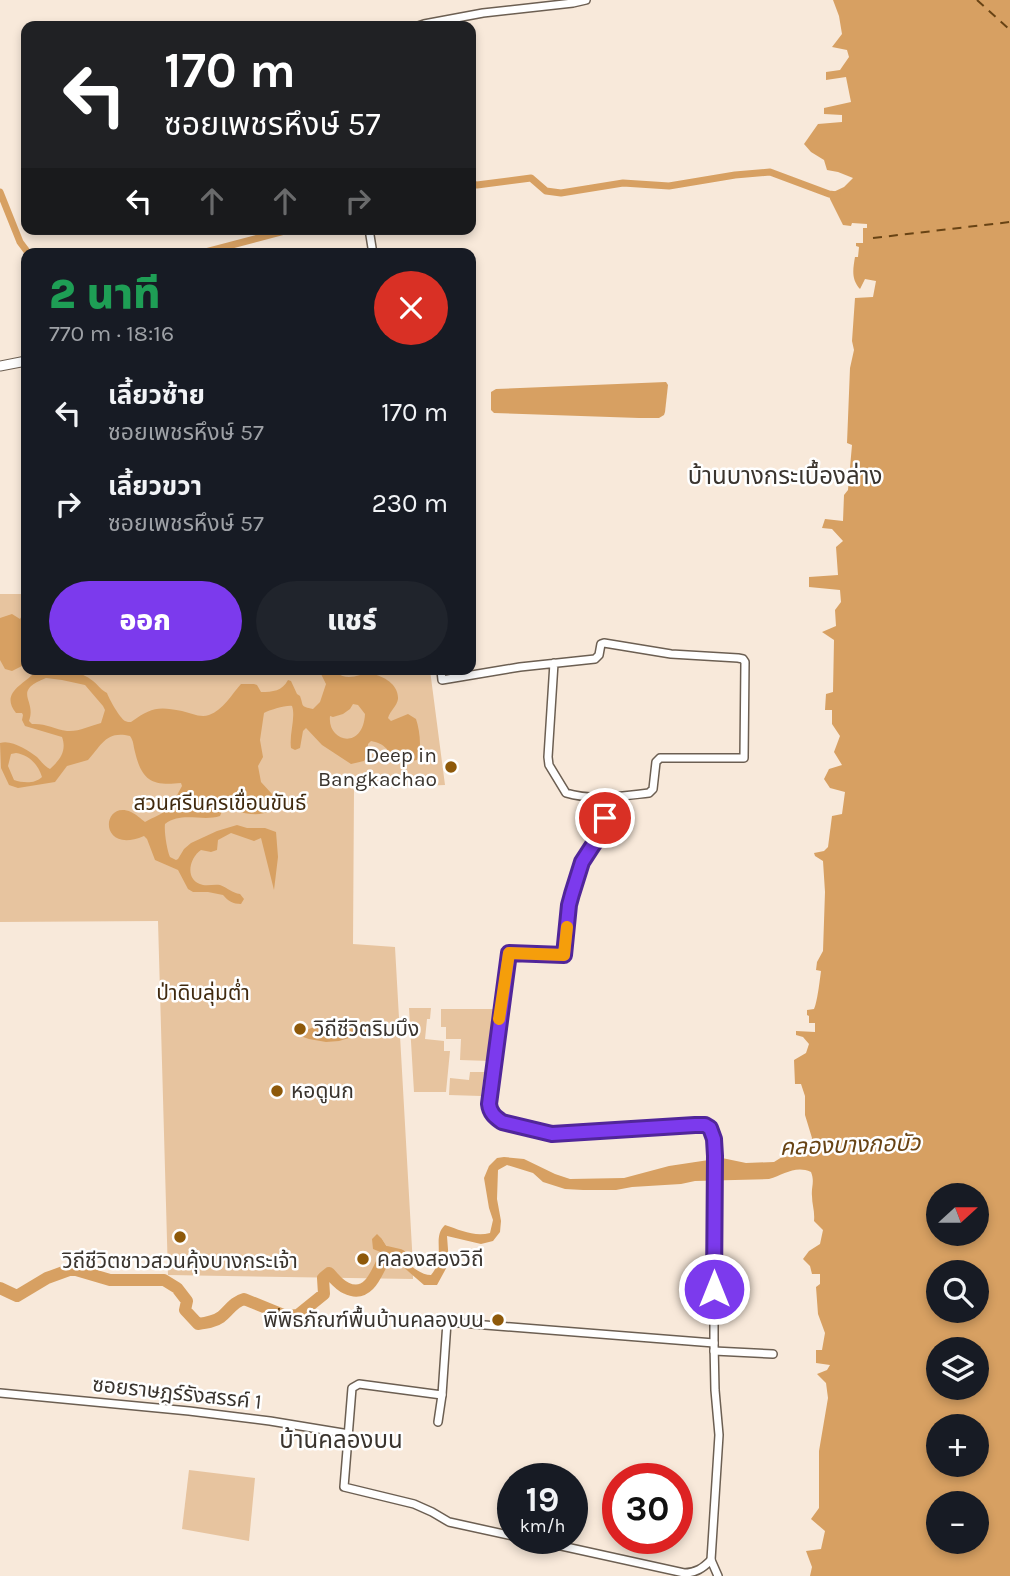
<!DOCTYPE html>
<html lang="th">
<meta charset="utf-8">
<style>
body{margin:0;font-family:Karla,"Noto Sans Thai",sans-serif;background:#20242c;color:#f1f3f6;height:100vh;display:flex;flex-direction:column;font-size:26px;white-space:nowrap}
*{box-sizing:border-box;margin:0}
p{font-size:23px;color:#9ea1a6}
.icon{flex:none;width:38px;height:38px;fill:none;stroke:currentColor;stroke-width:2;stroke-linecap:round;stroke-linejoin:round}
.map{position:relative;flex:1;overflow:hidden}
.details{position:absolute;left:21px;top:248px;width:455px;height:427px;display:flex;flex-direction:column;background:#171b24;border-radius:14px;box-shadow:0 4px 10px #0003}
.details>*{flex:none}
.hud{position:absolute;left:21px;top:21px;width:455px;height:214px;border-radius:14px;box-shadow:0 4px 10px #0003;background:#202124;color:#fff;overflow:hidden}
.needle{width:46px;rotate:69deg}
.fabs{position:absolute;left:926px;top:1183px;display:grid;gap:14px}
.fabs a{display:grid;place-items:center;width:63px;height:63px;border-radius:50%;background:#171b24;box-shadow:0 4px 10px #0003;font-size:35px}
.speed{position:absolute;left:497px;top:1463px;display:flex;gap:14px;font-size:35px;font-weight:700;text-align:center}
.speed>*{display:grid;place-content:center;width:91px;height:91px;border-radius:50%;background:#171b24;box-shadow:0 4px 10px #0003;line-height:1}
.speed small{font-size:18px;font-weight:400}
.speed .limit{border:10px solid #d22;background:#fff;color:#111}
.pin{position:absolute;display:grid;place-items:center;width:60px;height:60px;color:#fff;margin:-30px;border:4px solid #fff;border-radius:50%;box-shadow:0 2px 7px #0007}
.me{position:absolute;width:77px;margin:-38px;rotate:0deg;stroke-linejoin:round;filter:drop-shadow(0 0 5px #0008)}
.turn{display:flex;align-items:center;gap:24px;height:147px;padding:0 28px;font-size:32px}
.turn .icon{width:91px;height:91px;stroke-width:2.5}
.turn b{display:block;font-size:49px;line-height:60px}
.lanes{display:flex;align-items:center;height:66px;padding:0 28px;background:#0003;justify-content:center;gap:35px;direction:ltr}
.lanes .off{opacity:.35}
.round{display:grid;place-items:center;flex:none;width:74px;height:74px;border-radius:37px;background:#20242c}
.head{display:flex;align-items:center;justify-content:space-between;height:119px;padding:0 28px}
h1{font-size:42px;font-weight:800;line-height:52px;color:#1e9e55}
.cta{display:flex;gap:14px;margin-top:auto;padding:14px 28px}
.cta a{flex:1;height:80px;border-radius:42px;background:#7c3aed;color:#fff;font-size:28px;font-weight:800;line-height:80px;text-align:center}
.cta a+a{background:#20242c;color:#f1f3f6}
ul{padding:0;list-style:none}
li{display:flex;align-items:center;gap:21px;height:91px;padding:0 28px}
li div{flex:1}
li b{display:block;font-size:26px}
li em{font-style:normal}
.map>svg:first-child{display:block}
.green{fill:#e7c49f}
.water{fill:#d7a062;fill-rule:evenodd}
.lines{fill:none;stroke-linecap:round;stroke-linejoin:round}
.canal{stroke:#d7a062;stroke-width:7}
.river{stroke:#d7a062;stroke-width:12}
.ferry{stroke:#684314;stroke-width:2;stroke-dasharray:9 7;stroke-linecap:butt}
.minor-casing{stroke:#6c5f52;stroke-width:10}
.tertiary-casing{stroke:#6c5f52;stroke-width:11}
.minor{stroke:#fff;stroke-width:7}
.tertiary{stroke:#fff;stroke-width:9}
.route-casing{stroke:#51269a;stroke-width:18}
.route{stroke:#7c3aed;stroke-width:12}
.slow{stroke:#f59e0b;stroke-width:12}
.poi-dot{fill:#8e590a;stroke:#fff;stroke-width:2.5}
.labels{text-anchor:middle;dominant-baseline:central;stroke-width:5;stroke-linejoin:round;paint-order:stroke}
.poi-label{font-size:21px;fill:#3a342e;stroke:#fff;text-anchor:start}
.park-label{font-size:21px;fill:#412a0f;stroke:#fff}
.street-label{font-size:21px;fill:#3a342e;stroke:#fff}
.water-label{font-size:23px;font-style:italic;fill:#684314;stroke:#fff}
.quarter-label{font-size:24px;fill:#3a342e;stroke:#fff}
</style>
<div class="map">
<svg width="1010" height="1576" viewBox="0 0 1010 1576">
<rect width="100%" height="100%" fill="#f8e9da"/>
<g class="green">
<polygon points="0,594 26,594 26,670 430,670 445,785 354,789 353,944 395,947 413,1266 389,1250 382,1239 372,1239 398,1259 402,1266 413,1275 413,1279 168,1275 158,921 0,922"/>
<polygon points="409,1008 431,1008 430,1019 427,1019 425,1039 444,1041 444,1051 450,1051 446,1092 414,1092"/>
<polygon points="441,1009 497,1009 490,1061 460,1060 461,1039 446,1039 446,1027 441,1027"/>
<polygon points="470,1072 484,1072 481,1096 449,1095 450,1078 469,1080"/>
<polygon points="189,1470 255,1478 249,1541 182,1529"/>
</g>
<g class="water">
<path d="M833,0H1010V1576H810L812,1567L806,1551L821,1549L825,1531L811,1519L819,1508V1451L828,1398L826,1383L817,1374L827,1370L830,1365L816,1363V1350H822L825,1333L818,1314L816,1287L820,1284V1274H812L810,1266L803,1259L809,1251L820,1244L823,1230L814,1221C815,1211 812,1205 812,1196C811,1187 815,1182 811,1172C795,1165 784,1175 769,1179L695,1181L681,1184L632,1187L616,1190H583L565,1189L543,1182L533,1173L507,1165L498,1170L497,1199L501,1221L500,1232L493,1241L481,1244L447,1236L449,1263L437,1285H424L402,1266L398,1259L373,1249L372,1239L377,1234L382,1239L389,1250L404,1253C406,1264 420,1275 431,1275C447,1256 431,1238 445,1225C460,1230 474,1237 490,1233L493,1220L489,1208L484,1178L489,1166L497,1158L504,1157L524,1159L555,1174L570,1179L624,1178L669,1166L722,1158L746,1163L774,1162L782,1157L804,1155L810,1146L812,1138L805,1115V1096L801,1084H795L794,1060L806,1053L809,1044L803,1037L796,1035V1031L815,1032V1023H809V1016L807,1015V1010L814,1009C817,1004 820,979 821,971L816,970L817,962L823,951L825,892L823,861L815,856L814,853L824,851L828,847L832,816L842,814L845,792L830,788L824,779L829,769L842,765L834,752L840,736L832,724V710H825L826,694L833,692L834,640L822,632L836,626L835,610L841,602L840,590L809,587V577L838,575L836,547L843,541L832,529L822,528L825,519L843,521L844,495L848,490L852,445L847,443L850,368L854,350L852,341L855,298L873,297L876,281L865,279L860,289C851,279 853,269 855,257H858L859,247L856,246V243H863V228H867V224L852,223L851,226L843,225L830,199L829,194L844,187L853,178L838,172L827,170L824,160L811,152L804,144L818,124L842,122V115L824,114V108L851,102L846,77L826,80V72L840,70L849,57L847,50L832,47L842,34L839,16ZM938,1195H976V1234H938ZM938,1272H976V1311H938ZM938,1349H976V1388H938ZM938,1426H976V1465H938ZM938,1503H976V1542H938Z"/>
<polygon points="666,382 668,385 665,412 664,415 659,418 639,418 494,413 491,410 491,392 496,389"/>
<polygon points="26,609 26,664 12,671 5,669 0,660 0,618 12,614 20,619"/>
<path d="M32,670H71C79,673 87,676 93,681C99,686 101,690 107,693C109,699 120,718 125,721C127,722 129,722 131,722C151,708 157,706 182,711C191,713 200,718 209,715C223,710 232,694 241,684H254L257,685L261,692C273,692 282,691 288,680L291,681L297,694L300,696C304,707 300,706 313,709L320,702L326,684L321,674L322,670C334,670 340,677 349,677C357,677 364,673 372,674C384,676 399,685 398,699C397,706 390,711 388,718L391,721L408,714L416,719C420,731 422,749 417,760L400,763C388,755 389,744 371,741L368,744L367,756L364,761L351,764L322,745L306,728L303,731L300,748L295,750L291,748C289,734 296,717 292,706C286,705 270,710 264,713L260,740L263,757L258,766L261,782L272,794L274,801L271,810C260,817 248,814 235,811L231,805L230,798L227,797L223,799V809L220,816C202,822 182,811 165,824C164,832 167,850 170,857L176,860L178,859L184,849L191,843L217,831L237,825L247,828H265L276,832L278,857L274,890L261,838L254,841L231,833L218,840L217,850L211,852L201,850C189,858 184,881 203,885C209,886 214,884 220,885C228,888 232,893 240,894L244,899L241,904C233,904 228,901 223,895L208,892H193L188,889L178,870L155,860L147,839L144,836C98,856 101,799 131,812C136,814 141,819 145,822C153,817 164,814 170,807C175,800 178,793 182,786L181,783C152,786 142,781 135,752C133,745 134,742 130,736C106,730 101,746 88,760L67,766L55,782L18,788L9,785L1,768L0,743C11,739 28,750 37,757C42,762 44,766 50,769C60,760 67,751 62,737L25,726L22,720L23,715L22,713H16C0,693 23,685 34,673ZM46,678L62,680L85,685L103,706L105,710L101,723C89,726 79,732 67,731C54,729 45,723 32,724L29,721C37,699 11,692 46,678ZM353,704L358,705L365,714C363,751 327,742 330,716L333,717L343,714L350,709ZM16,753C29,755 38,764 42,777C35,784 23,783 14,780L8,766L11,754Z"/>
<path d="M332,1020C349,1025 368,1020 385,1026L383,1033H365L339,1041L326,1042L309,1039L297,1035L301,1032Z"/>
</g>
<g class="lines">
<g class="canal">
<polyline points="471,184 477,185 531,178 546,191 561,193 623,183 669,186 735,175 770,172 829,194 837,195"/>
<polyline points="0,192 20,242 29,254"/>
<polyline points="198,254 292,229"/>
</g>
<path class="river" d="M0,1288L17,1296L47,1278L69,1270H76L110,1280H164L177,1288L187,1301L185,1310L198,1324C206,1323 214,1322 221,1317C229,1311 233,1302 244,1299L286,1316L298,1315L324,1294L323,1278L329,1273C334,1278 339,1285 346,1288C370,1300 378,1269 387,1252L400,1255"/>
<g class="ferry">
<polyline points="977,0 1010,30"/>
<polyline points="873,238 1010,222"/>
<polyline points="278,1316 279,1308"/>
</g>
<defs>
<g id="minor">
<polyline points="418,26 424,24 483,13 573,3 586,0"/>
<polyline points="369,229 373,254"/>
<path d="M441,670L442,680L520,667L595,659L599,655L601,644L604,643L671,654L738,658L743,659L745,662L744,758H660L656,762L653,789L649,793C622,796 593,801 566,793L549,765L548,757L554,663"/>
<path d="M608,798C606,812 603,826 596,840C592,848 585,854 582,863C572,892 565,924 564,955L509,953L489,1104C490,1113 495,1117 502,1122L552,1134L695,1125H705L710,1128L714,1139V1343L715,1390L719,1435L711,1560L718,1576"/>
<polyline points="714,1351 773,1354"/>
<polyline points="0,1393 189,1411 270,1421 349,1434"/>
<polyline points="438,1422 442,1395"/>
<polyline points="513,1536 449,1522 432,1512 414,1504 344,1487 352,1388 359,1384 442,1395 447,1322 714,1343"/>
<path d="M525,1538L684,1573C696,1573 703,1568 711,1560"/>
</g>
<polyline id="tertiary" points="0,366 26,361"/>
</defs>
<use href="#minor" class="minor-casing"/>
<use href="#tertiary" class="tertiary-casing"/>
<use href="#minor" class="minor"/>
<use href="#tertiary" class="tertiary"/>
</g>
<g class="lines">
<defs>
<path id="route" d="M605,818L595,842L582,862L572,894L569,905L564,955L509,953L489,1104C490,1113 495,1117 502,1122L552,1134L695,1125H705L710,1128L714,1139L715,1156L714,1289"/>
</defs>
<use href="#route" class="route-casing"/>
<use href="#route" class="route"/>
<polyline class="slow" points="499,1019 509,953 564,955 567,927"/>
</g>
<g class="poi-dot">
<circle cx="451" cy="767" r="7"/>
<circle cx="300" cy="1029" r="7"/>
<circle cx="277" cy="1091" r="7"/>
<circle cx="180" cy="1237" r="7"/>
<circle cx="363" cy="1259" r="7"/>
<circle cx="498" cy="1320" r="7"/>
</g>
<g class="labels">
<g class="poi-label">
<text x="437" y="755" text-anchor="end">Deep in<tspan x="437" dy="24">Bangkachao</tspan></text>
<text x="314" y="1029">วิถีชีวิตริมบึง</text>
<text x="291" y="1091">หอดูนก</text>
<text x="377" y="1259">คลองสองวิถี</text>
<text x="180" y="1261" text-anchor="middle">วิถีชีวิตชาวสวนคุ้งบางกระเจ้า</text>
<text x="484" y="1320" text-anchor="end">พิพิธภัณฑ์พื้นบ้านคลองบน</text>
</g>
<g class="park-label">
<text x="220" y="803">สวนศรีนครเขื่อนขันธ์</text>
<text x="203" y="993">ป่าดิบลุ่มต่ำ</text>
</g>
<g class="street-label">
<text transform="translate(177 1393) rotate(6)">ซอยราษฎร์รังสรรค์ 1</text>
</g>
<g class="water-label">
<text transform="translate(850 1145) rotate(-2)">คลองบางกอบัว</text>
</g>
<g class="quarter-label">
<text x="785" y="476">บ้านบางกระเบื้องล่าง</text>
<text x="341" y="1440">บ้านคลองบน</text>
</g>
</g>
</svg>
<div class="fabs">
<a><svg class="needle" viewBox="-14 -14 28 28"><path d="M0-13l5 13h-10z" fill="#e53935"/><path d="M0 13l5-13h-10z" fill="#9ea1a6"/></svg></a>
<a><svg class="icon" aria-label="search" viewBox="0 0 24 24"><circle cx="10" cy="10" r="6"/><path d="M15 15l6 6"/></svg></a>
<a><svg class="icon" aria-label="layers" viewBox="0 0 24 24"><path d="M12 4l9 5-9 5-9-5zM3 14l9 5 9-5"/></svg></a>
<a>+</a>
<a>−</a>
</div>
<div class="speed"><div>19<small>km/h</small></div><div class="limit">30</div></div>
<div class="pin" style="left:605px;top:818px;background:#d93025"><svg class="icon" aria-label="arrive" viewBox="0 0 24 24"><path d="M6 21V4h12l-3 4 3 4H6"/></svg></div>
<svg class="me" style="left:714px;top:1289px" viewBox="-20 -20 40 40"><circle r="17" fill="#7c3aed" stroke="#fff" stroke-width="3"/><path d="M0-11L8 9 0 5-8 9z" fill="#fff"/></svg>
<div class="hud">
<div class="turn"><svg class="icon" aria-label="left" viewBox="0 0 24 24"><path d="M17 20v-9H6M10 6l-5 5 5 5"/></svg><div><b>170 m</b>ซอยเพชรหึงษ์ 57</div></div>
<div class="lanes"><svg class="icon" aria-label="left" viewBox="0 0 24 24"><path d="M17 20v-9H6M10 6l-5 5 5 5"/></svg><svg class="icon off" aria-label="ahead" viewBox="0 0 24 24"><path d="M12 20V5M6 11l6-6 6 6"/></svg><svg class="icon off" aria-label="ahead" viewBox="0 0 24 24"><path d="M12 20V5M6 11l6-6 6 6"/></svg><svg class="icon off" aria-label="right" viewBox="0 0 24 24"><path d="M7 20v-9h11M14 6l5 5-5 5"/></svg></div>
</div>
<section class="details">
<div class="head"><div><h1>2 นาที</h1><p>770 m · 18:16</p></div><a class="round" style="background:#d93025;color:#fff"><svg class="icon" aria-label="close" viewBox="0 0 24 24"><path d="M6 6l12 12M18 6L6 18"/></svg></a></div>
<ul>
<li><svg class="icon" aria-label="left" viewBox="0 0 24 24"><path d="M17 20v-9H6M10 6l-5 5 5 5"/></svg><div><b>เลี้ยวซ้าย</b><p>ซอยเพชรหึงษ์ 57</p></div><em>170 m</em></li>
<li><svg class="icon" aria-label="right" viewBox="0 0 24 24"><path d="M7 20v-9h11M14 6l5 5-5 5"/></svg><div><b>เลี้ยวขวา</b><p>ซอยเพชรหึงษ์ 57</p></div><em>230 m</em></li>
</ul>
<div class="cta"><a>ออก</a><a>แชร์</a></div>
</section>
</div>
